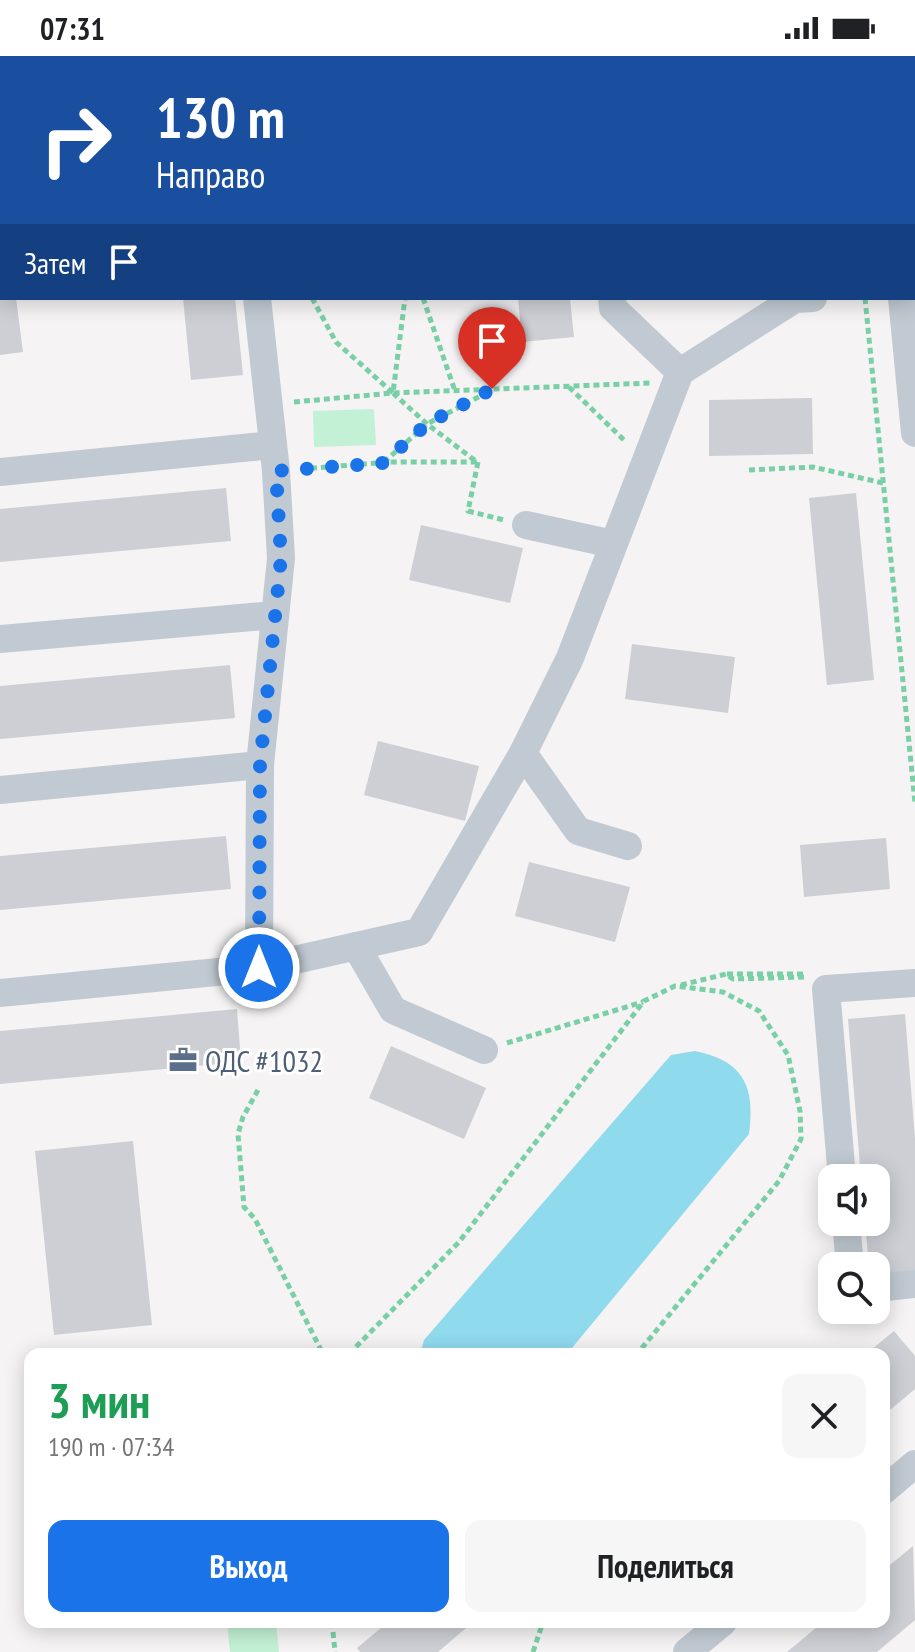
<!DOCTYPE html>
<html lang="ru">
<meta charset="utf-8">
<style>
body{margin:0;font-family:"PT Sans Narrow",sans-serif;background:#f6f6f6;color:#202124;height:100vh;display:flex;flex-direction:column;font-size:30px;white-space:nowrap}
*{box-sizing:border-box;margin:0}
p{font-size:26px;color:#757577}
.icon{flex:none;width:44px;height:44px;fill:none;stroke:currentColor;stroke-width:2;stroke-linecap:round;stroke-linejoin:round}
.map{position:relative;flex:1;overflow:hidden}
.side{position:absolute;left:24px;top:1292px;width:866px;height:280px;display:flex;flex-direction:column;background:#fff;border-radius:16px;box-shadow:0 4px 20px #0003}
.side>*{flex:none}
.banner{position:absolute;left:0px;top:0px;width:916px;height:244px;box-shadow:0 4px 20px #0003;background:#1a4fa0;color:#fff;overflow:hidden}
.controls{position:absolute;left:818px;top:1108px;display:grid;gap:16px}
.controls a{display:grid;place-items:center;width:72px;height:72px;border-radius:16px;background:#fff;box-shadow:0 4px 20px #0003;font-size:40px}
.pin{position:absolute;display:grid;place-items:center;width:68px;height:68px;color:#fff;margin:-82px -34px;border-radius:50% 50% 50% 0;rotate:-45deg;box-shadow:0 0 8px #0007}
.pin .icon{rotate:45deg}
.me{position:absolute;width:88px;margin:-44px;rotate:0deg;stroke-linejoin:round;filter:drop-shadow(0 0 6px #0008)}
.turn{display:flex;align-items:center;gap:28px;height:168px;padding:0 24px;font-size:36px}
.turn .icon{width:104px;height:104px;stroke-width:2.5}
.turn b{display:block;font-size:56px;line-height:68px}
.then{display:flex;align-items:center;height:76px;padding:0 24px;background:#0003;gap:16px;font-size:30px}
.round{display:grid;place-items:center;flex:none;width:84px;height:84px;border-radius:16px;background:#f6f6f6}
.headline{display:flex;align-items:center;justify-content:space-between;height:136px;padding:0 24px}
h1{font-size:48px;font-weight:700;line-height:60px;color:#1e9e55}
.primary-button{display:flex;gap:16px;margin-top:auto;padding:16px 24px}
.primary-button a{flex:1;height:92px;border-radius:16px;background:#1a73e8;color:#fff;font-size:32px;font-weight:700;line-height:92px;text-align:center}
.primary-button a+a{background:#f6f6f6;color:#202124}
.status{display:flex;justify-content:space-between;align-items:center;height:56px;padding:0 40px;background:#fff;direction:ltr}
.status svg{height:22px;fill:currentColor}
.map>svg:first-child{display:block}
.green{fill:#c3f1d5}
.water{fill:#90daee}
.building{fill:#cdcfd5}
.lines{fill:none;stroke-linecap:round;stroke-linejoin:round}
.path{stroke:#7ad0a6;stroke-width:5;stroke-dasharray:6 4;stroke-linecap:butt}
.minor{stroke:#c1cad2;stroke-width:28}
.route{stroke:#1a73e8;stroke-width:14;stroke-dasharray:0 25.2}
.labels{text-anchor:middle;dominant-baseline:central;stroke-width:6;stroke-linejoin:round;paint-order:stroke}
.service-label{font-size:30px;fill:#4e5e75;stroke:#fff;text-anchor:start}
</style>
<div class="status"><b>07:31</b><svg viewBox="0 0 49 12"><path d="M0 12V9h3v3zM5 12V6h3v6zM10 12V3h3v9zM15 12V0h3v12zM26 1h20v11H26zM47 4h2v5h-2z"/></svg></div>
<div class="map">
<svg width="915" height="1596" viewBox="0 0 915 1596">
<rect width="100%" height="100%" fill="#f5f3f3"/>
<g class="green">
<polygon points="374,353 376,389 314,391 313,355"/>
<polygon points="227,1566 276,1566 279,1596 230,1596"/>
</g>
<path class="water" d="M695,995C745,1005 755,1032 749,1078L567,1298H420L424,1284L671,999Z"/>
<g class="building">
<polygon points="0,242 16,242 23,296 0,299"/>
<polygon points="183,242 235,242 243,319 191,324"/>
<polygon points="518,242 570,242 574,281 522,286"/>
<polygon points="812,342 813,398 709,400 709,344"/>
<polygon points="226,432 231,485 0,506 0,453"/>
<polygon points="856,437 874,624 827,629 809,442"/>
<polygon points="421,469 523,492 510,547 409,524"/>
<polygon points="632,588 735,601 728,657 625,643"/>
<polygon points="230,609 235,662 0,683 0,630"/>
<polygon points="378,685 479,710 465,765 364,739"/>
<polygon points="226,780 231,833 0,854 0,800"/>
<polygon points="886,782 890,833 804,841 800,789"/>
<polygon points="529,806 630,831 615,886 515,860"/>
<polygon points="237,953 241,1006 0,1028 0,975"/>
<polygon points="905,958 915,1082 915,1218 876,1221 876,1210 869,1210 865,1166 876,1166 876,1122 861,1122 848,963"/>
<polygon points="391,990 486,1032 464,1083 369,1042"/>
<polygon points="133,1085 152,1269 54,1279 35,1095"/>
<polygon points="894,1275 915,1300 915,1333 884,1359 884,1298 866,1298"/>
<polygon points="913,1490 915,1564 877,1596 787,1596 823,1566 884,1566 884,1514"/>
<polygon points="388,1566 473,1566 438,1596 360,1596 357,1592"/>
</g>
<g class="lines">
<g class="path">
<polyline points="170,0 170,2"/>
<polyline points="175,0 178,2"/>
<polyline points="841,0 842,2"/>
<polyline points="612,2 632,0"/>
<polyline points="0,61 2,61"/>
<polyline points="312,242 336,286 393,337 405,242"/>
<polyline points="423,242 455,335"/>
<polyline points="865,242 915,747"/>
<polyline points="569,331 625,385"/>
<polyline points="393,337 427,368 477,406"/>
<polyline points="294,346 393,337 651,327"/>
<polyline points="384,406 427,368 488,336"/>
<polyline points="478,406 468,455 504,464"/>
<polyline points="301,413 390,406 478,406"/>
<polyline points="749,414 813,411 883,427"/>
<polyline points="727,918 805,918"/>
<polyline points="681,929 726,918 733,923 804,921"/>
<polyline points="507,987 643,946"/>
<polyline points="258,1034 243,1061 238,1078 244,1151 255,1163 323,1298"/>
<polyline points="349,1298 459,1186 644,945 675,930 723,936 759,955 788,999 800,1055 801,1083 779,1125 637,1298"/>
<polyline points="332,1566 335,1596"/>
<polyline points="533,1596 543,1566"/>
</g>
<g class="minor">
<polyline points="122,0 122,2"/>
<polyline points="236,0 236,2"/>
<polyline points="880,0 880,2"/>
<polyline points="257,242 276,415 281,502 260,709 259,912"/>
<polyline points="612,242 613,252 680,316"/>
<polyline points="902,242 915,377"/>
<polyline points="0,416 273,389"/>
<polyline points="526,469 613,488"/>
<polyline points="0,583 275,559"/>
<polyline points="523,697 578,775 628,790"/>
<polyline points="0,734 260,709"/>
<polyline points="356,890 393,954 484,994"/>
<polyline points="0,937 259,912 419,876 523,697 570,602 680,316 795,243 813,242"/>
<polyline points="842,1122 826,933 915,927"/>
<polyline points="846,1166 850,1210"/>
<polyline points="876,1232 915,1228"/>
<polyline points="884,1434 915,1408"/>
<polyline points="687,1596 723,1566"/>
</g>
</g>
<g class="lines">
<polyline class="route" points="259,912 260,709 281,502 276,415 383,407 427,368 492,333"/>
</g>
<defs>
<symbol id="office-bare" viewBox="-9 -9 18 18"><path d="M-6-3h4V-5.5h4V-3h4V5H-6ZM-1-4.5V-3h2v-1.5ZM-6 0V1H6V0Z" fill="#5c6f8a" stroke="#fff" stroke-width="2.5" paint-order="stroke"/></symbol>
</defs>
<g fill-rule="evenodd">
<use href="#office-bare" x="163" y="984" width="40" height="40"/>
</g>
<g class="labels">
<g class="service-label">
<text x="205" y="1004">ОДС #1032</text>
</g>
</g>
</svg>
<div class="controls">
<a><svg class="icon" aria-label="sound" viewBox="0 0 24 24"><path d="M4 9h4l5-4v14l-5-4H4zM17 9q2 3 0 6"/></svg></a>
<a><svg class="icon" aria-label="search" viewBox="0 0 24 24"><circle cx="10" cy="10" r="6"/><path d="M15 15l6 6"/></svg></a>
</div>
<div class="pin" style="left:492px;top:333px;background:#d93025"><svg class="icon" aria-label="arrive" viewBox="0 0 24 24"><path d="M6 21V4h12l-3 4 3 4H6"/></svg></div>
<svg class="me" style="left:259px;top:912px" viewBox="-20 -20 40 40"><circle r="17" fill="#1a73e8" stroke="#fff" stroke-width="3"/><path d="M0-11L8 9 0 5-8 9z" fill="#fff"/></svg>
<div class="banner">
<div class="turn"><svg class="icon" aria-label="right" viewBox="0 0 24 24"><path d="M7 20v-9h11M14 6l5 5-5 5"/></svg><div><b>130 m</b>Направо</div></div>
<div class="then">Затем<svg class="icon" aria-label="arrive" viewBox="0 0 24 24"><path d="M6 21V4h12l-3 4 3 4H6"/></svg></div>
</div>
<section class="side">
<div class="headline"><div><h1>3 мин</h1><p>190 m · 07:34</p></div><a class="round"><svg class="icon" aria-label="close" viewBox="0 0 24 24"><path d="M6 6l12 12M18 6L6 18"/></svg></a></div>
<div class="primary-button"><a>Выход</a><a>Поделиться</a></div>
</section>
</div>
